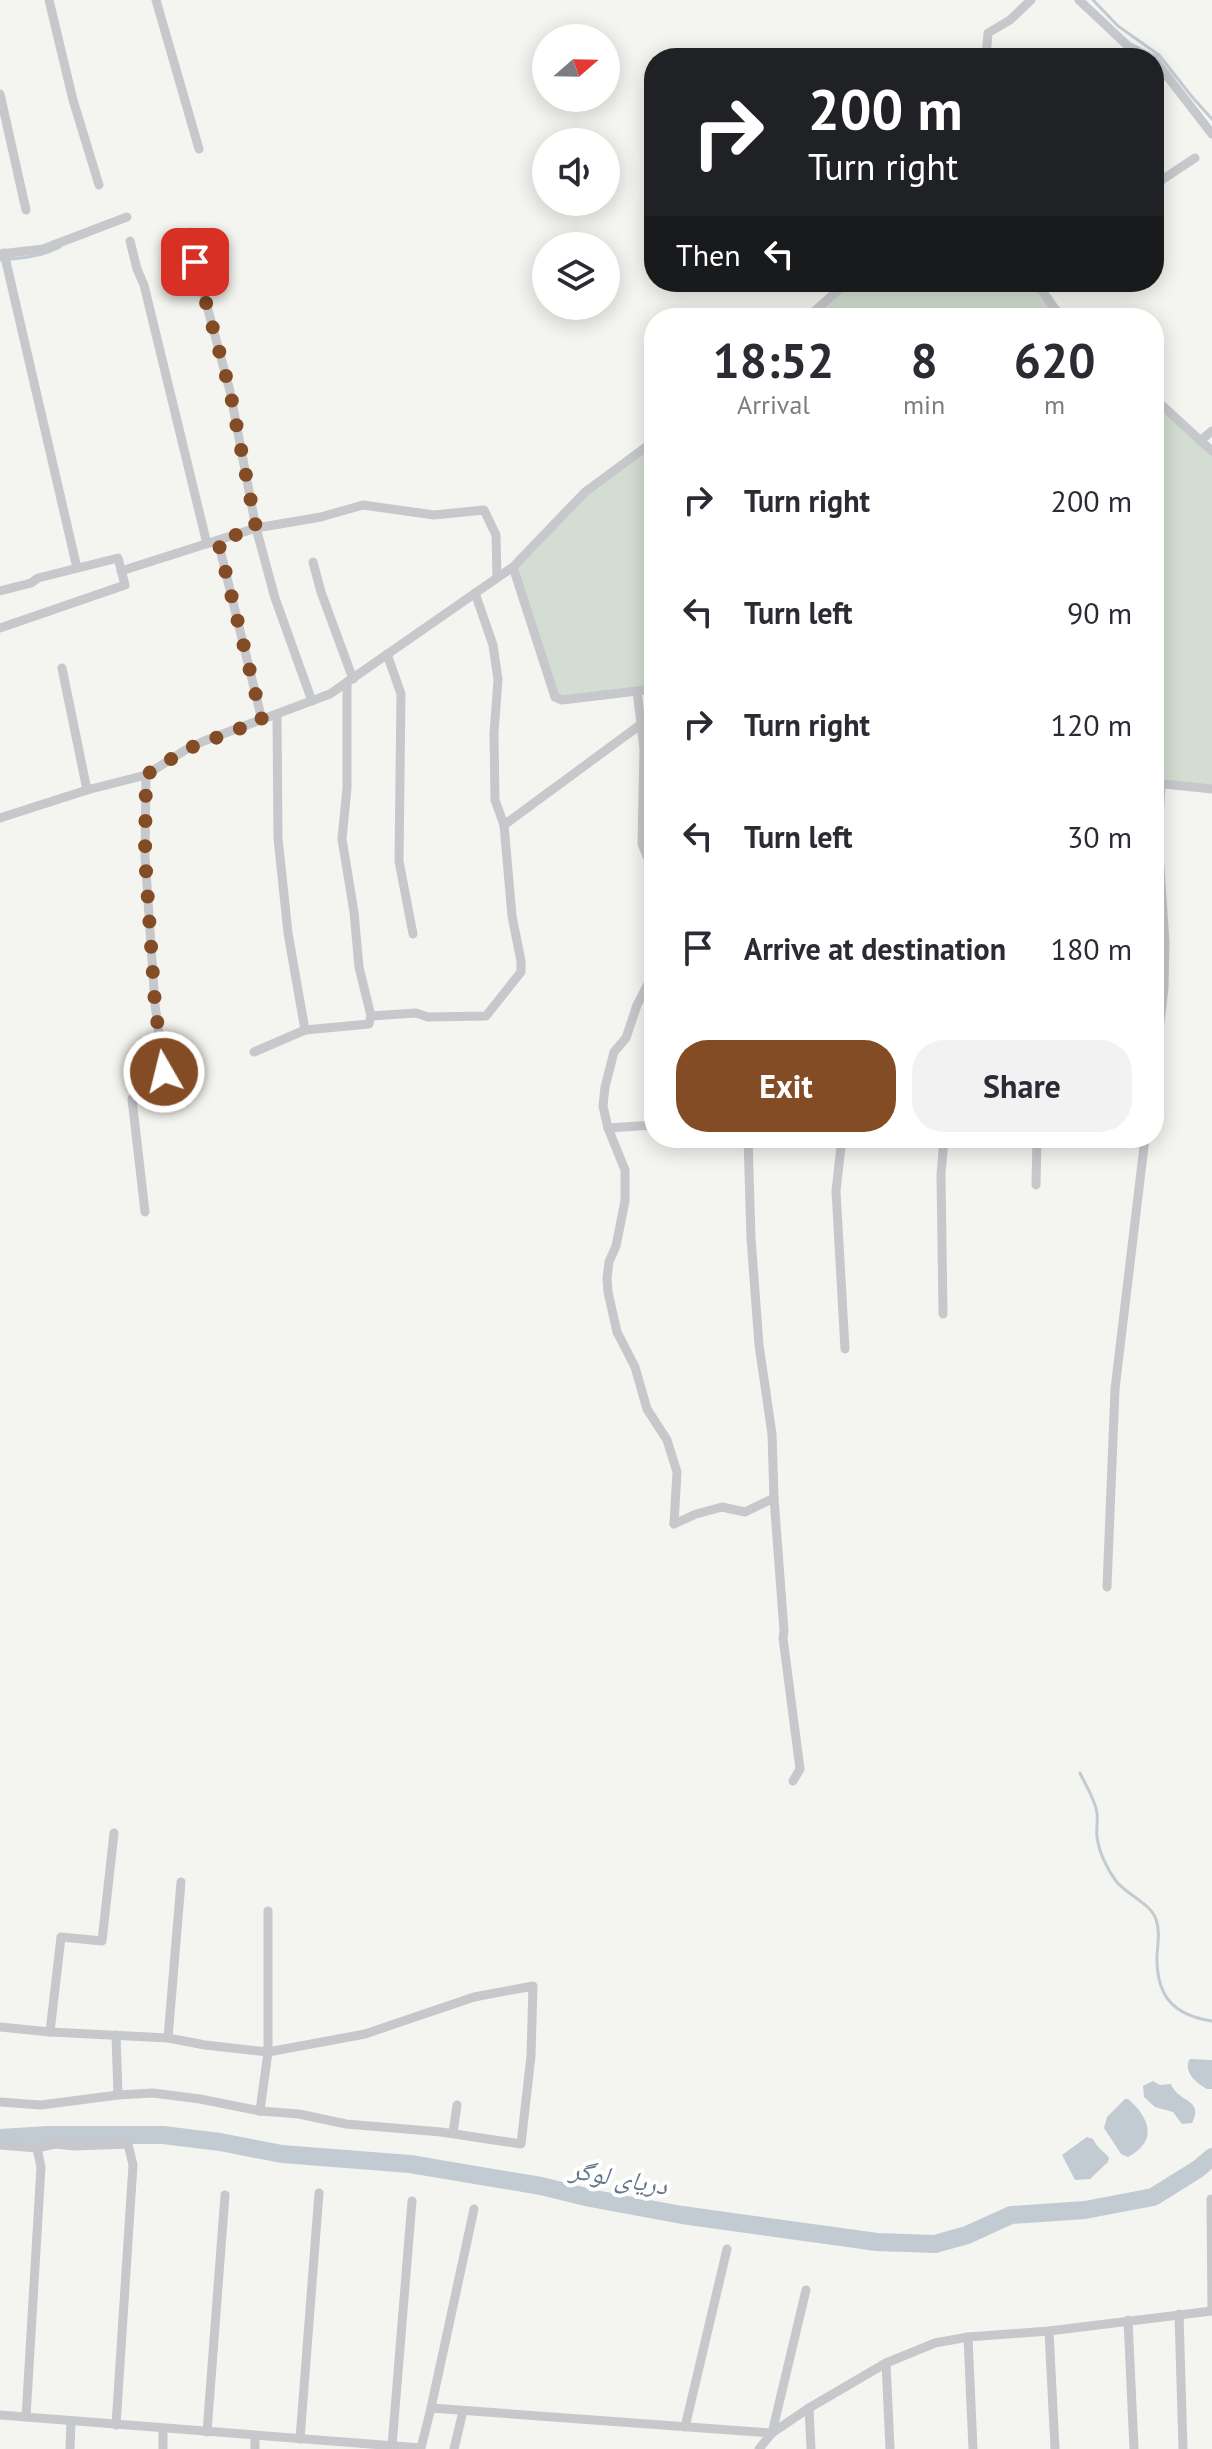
<!DOCTYPE html>
<meta charset="utf-8">
<style>
body{margin:0;font-family:"PT Sans","Noto Naskh Arabic",sans-serif;background:#f2f2f3;color:#2b2b33;height:100vh;display:flex;flex-direction:column;font-size:30px;white-space:nowrap}
*{box-sizing:border-box;margin:0}
p{font-size:26px;color:#7c7c81}
.icon{flex:none;width:44px;height:44px;fill:none;stroke:currentColor;stroke-width:2;stroke-linecap:round;stroke-linejoin:round}
.map{position:relative;flex:1;overflow:hidden}
.side{position:absolute;left:644px;top:308px;width:520px;height:840px;display:flex;flex-direction:column;background:#fff;border-radius:32px;box-shadow:0 4px 20px #0003}
.side>*{flex:none}
.guide{position:absolute;left:644px;top:48px;width:520px;height:244px;border-radius:32px;box-shadow:0 4px 20px #0003;background:#202124;color:#fff;overflow:hidden}
.needle{width:52px;rotate:70deg}
.fabs{position:absolute;left:532px;top:24px;display:grid;gap:16px}
.fabs a{display:grid;place-items:center;width:88px;height:88px;border-radius:50%;background:#fff;box-shadow:0 4px 20px #0003;font-size:40px}
.pin{position:absolute;display:grid;place-items:center;width:68px;height:68px;color:#fff;margin:-34px;border-radius:16px;box-shadow:0 4px 12px #0006}
.me{position:absolute;width:88px;margin:-44px;rotate:352deg;stroke-linejoin:round;filter:drop-shadow(0 0 6px #0008)}
.turn{display:flex;align-items:center;gap:28px;height:168px;padding:0 32px;font-size:36px}
.turn .icon{width:104px;height:104px;stroke-width:2.5}
.turn b{display:block;font-size:56px;line-height:68px}
.then{display:flex;align-items:center;height:76px;padding:0 32px;background:#0003;gap:16px;font-size:30px}
.eta{display:flex;justify-content:space-evenly;align-items:center;height:136px;text-align:center}
.eta b{font-size:48px;font-weight:700;line-height:56px}
.button{display:flex;gap:16px;margin-top:auto;padding:16px 32px}
.button a{flex:1;height:92px;border-radius:32px;background:#844c25;color:#fff;font-size:32px;font-weight:700;line-height:92px;text-align:center}
.button a+a{background:#f2f2f3;color:#2b2b33}
ul{padding:0;list-style:none}
li{display:flex;align-items:center;gap:24px;height:112px;padding:0 32px}
li div{flex:1}
li b{display:block;font-size:30px}
li em{font-style:normal}
.map>svg:first-child{display:block}
.green{fill:#d3ddd1}
.water{fill:#c3cbd2}
.lines{fill:none;stroke-linecap:round;stroke-linejoin:round}
.stream{stroke:#c3cbd2;stroke-width:3}
.river{stroke:#c3cbd2;stroke-width:18}
.minor{stroke:#c6c8cc;stroke-width:9}
.route{stroke:#844c25;stroke-width:14;stroke-dasharray:0 25.2}
.labels{text-anchor:middle;dominant-baseline:central;stroke-width:8;stroke-linejoin:round;paint-order:stroke}
.water-label{font-size:26px;font-style:italic;fill:#617689;stroke:#fff}
</style>
<div class="map">
<svg width="1212" height="2449" viewBox="0 0 1212 2449">
<rect width="100%" height="100%" fill="#f4f5f0"/>
<g class="green">
<polygon points="847,282 1036,282 1064,318 807,318"/>
<polygon points="1154,398 1212,451 1212,789 1154,783"/>
<polygon points="654,441 654,689 555,697 513,567 567,509"/>
</g>
<g class="water">
<path d="M1191,2059L1212,2060V2089H1207C1196,2083 1184,2073 1189,2060Z"/>
<path d="M1153,2081L1160,2085L1171,2084C1177,2102 1205,2099 1192,2123L1182,2124L1173,2112L1155,2107L1144,2097L1143,2086Z"/>
<path d="M1125,2099H1128C1150,2118 1158,2141 1128,2157L1121,2154L1104,2128L1107,2117Z"/>
<path d="M1087,2137L1093,2139C1097,2148 1104,2151 1109,2158L1108,2162L1090,2179L1075,2180L1062,2155Z"/>
</g>
<g class="lines">
<g class="stream">
<polyline points="1093,0 1118,26 1159,55 1193,98 1212,119"/>
<path d="M0,260C21,258 41,257 60,247"/>
<path d="M1080,1773C1086,1786 1095,1799 1097,1813C1098,1821 1096,1829 1097,1837C1099,1852 1107,1869 1116,1881C1127,1895 1150,1903 1156,1919C1160,1931 1158,1942 1157,1955C1156,1995 1172,2015 1212,2021"/>
</g>
<polyline class="river" points="0,2138 47,2135 163,2135 220,2142 282,2154 410,2164 541,2186 590,2198 682,2215 877,2242 935,2244 967,2235 1011,2215 1085,2210 1153,2197 1198,2169 1212,2157"/>
<g class="minor">
<polyline points="49,0 73,100 99,185"/>
<polyline points="156,0 199,149"/>
<polyline points="1079,0 1128,46 1152,58"/>
<polyline points="986,58 988,33 1010,20 1031,0"/>
<polyline points="1154,59 1212,134"/>
<polyline points="0,94 26,210"/>
<polyline points="1154,185 1195,158"/>
<polyline points="191,232 195,262 230,391 256,528 275,598 312,701"/>
<polyline points="130,241 137,269 144,285 207,544"/>
<polyline points="4,253 77,568"/>
<polyline points="0,254 43,249 127,217"/>
<polyline points="1036,282 1055,309 1064,318"/>
<polyline points="807,318 847,282"/>
<polyline points="1154,398 1212,451"/>
<polyline points="1200,441 1212,431"/>
<polyline points="218,541 262,720"/>
<polyline points="313,562 321,592 353,679"/>
<polyline points="513,567 555,697 562,700 654,689"/>
<polyline points="121,571 256,528 321,517 363,505 434,515 484,510 496,535 497,578"/>
<polyline points="0,591 31,583 38,578 118,558 125,585 0,628"/>
<polyline points="475,593 493,645 498,680 494,733 495,800 504,825"/>
<polyline points="387,654 401,694 399,861 413,934"/>
<polyline points="62,668 87,790"/>
<polyline points="347,682 347,788 342,839 354,912 359,967 371,1016"/>
<polyline points="637,691 644,749 642,844 654,873"/>
<polyline points="277,715 278,838 288,933 305,1030"/>
<polyline points="1154,783 1212,789"/>
<polyline points="0,818 87,790 146,775 187,749 204,741 330,694 513,567 585,492 654,441"/>
<polyline points="654,972 637,1005 626,1038 614,1052 605,1087 603,1106 608,1128 625,1170 625,1201 616,1246 609,1262 607,1278 608,1292 617,1332 635,1367 647,1409 667,1440 677,1472 674,1524"/>
<polyline points="254,1052 305,1030 369,1024 371,1016 416,1013 428,1017 486,1016 521,972 521,961 512,916 504,825 640,725"/>
<polyline points="1154,1073 1164,988 1165,943 1158,837 1161,785"/>
<polyline points="608,1128 654,1125"/>
<polyline points="748,1138 751,1238 759,1345 772,1434 774,1498 784,1631 783,1638 800,1769 793,1781"/>
<polyline points="842,1138 836,1191 845,1349"/>
<polyline points="1036,1185 1037,1138"/>
<path d="M145,1212L132,1099C140,1087 153,1087 166,1085L155,1005L145,856L146,775"/>
<polyline points="943,1314 941,1175 944,1138"/>
<polyline points="674,1524 696,1514 722,1507 745,1512 774,1498"/>
<polyline points="1107,1587 1115,1389 1145,1138"/>
<polyline points="0,2027 50,2032 168,2038 205,2045 268,2052 365,2034 474,1997 533,1986 531,2056 521,2144 441,2132 346,2124 299,2114 260,2111 200,2099 153,2093 118,2095 41,2105 0,2102"/>
<polyline points="50,2032 61,1937 102,1941 114,1833"/>
<polyline points="116,2035 118,2095"/>
<polyline points="168,2038 181,1882"/>
<polyline points="260,2111 268,2052 268,1911"/>
<polyline points="453,2133 457,2105"/>
<polyline points="0,2145 37,2148 55,2144 75,2146 128,2144 133,2165 116,2425"/>
<polyline points="1211,2199 1212,2311"/>
<polyline points="1179,2314 1183,2449"/>
<polyline points="1128,2320 1134,2449"/>
<polyline points="1049,2331 1055,2449"/>
<polyline points="968,2337 973,2449"/>
<polyline points="886,2363 890,2449"/>
<polyline points="431,2408 474,2209"/>
<polyline points="809,2408 811,2449"/>
<polyline points="0,2415 421,2448 431,2408 772,2433 806,2290"/>
<polyline points="26,2417 41,2167 37,2148"/>
<polyline points="685,2427 727,2249"/>
<polyline points="207,2432 225,2195"/>
<polyline points="300,2439 319,2193"/>
<polyline points="392,2446 412,2201"/>
<polyline points="70,2449 71,2421"/>
<polyline points="163,2449 163,2429"/>
<polyline points="255,2449 255,2436"/>
<polyline points="454,2449 463,2411"/>
<polyline points="759,2449 772,2433 809,2408 886,2363 935,2343 968,2337 1049,2331 1212,2311"/>
</g>
</g>
<g class="lines">
<polyline class="route" points="164,1072 155,1005 145,856 146,775 187,749 262,720 218,541 256,528 230,391 195,262"/>
</g>
<g class="labels">
<g class="water-label">
<text transform="translate(619 2177) rotate(10)">دریای لوگر</text>
</g>
</g>
</svg>
<div class="fabs">
<a><svg class="needle" viewBox="-14 -14 28 28"><path d="M0-13l5 13h-10z" fill="#e53935"/><path d="M0 13l5-13h-10z" fill="#7c7c81"/></svg></a>
<a><svg class="icon" aria-label="sound" viewBox="0 0 24 24"><path d="M4 9h4l5-4v14l-5-4H4zM17 9q2 3 0 6"/></svg></a>
<a><svg class="icon" aria-label="layers" viewBox="0 0 24 24"><path d="M12 4l9 5-9 5-9-5zM3 14l9 5 9-5"/></svg></a>
</div>
<div class="pin" style="left:195px;top:262px;background:#d93025"><svg class="icon" aria-label="arrive" viewBox="0 0 24 24"><path d="M6 21V4h12l-3 4 3 4H6"/></svg></div>
<svg class="me" style="left:164px;top:1072px" viewBox="-20 -20 40 40"><circle r="17" fill="#844c25" stroke="#fff" stroke-width="3"/><path d="M0-11L8 9 0 5-8 9z" fill="#fff"/></svg>
<div class="guide">
<div class="turn"><svg class="icon" aria-label="right" viewBox="0 0 24 24"><path d="M7 20v-9h11M14 6l5 5-5 5"/></svg><div><b>200 m</b>Turn right</div></div>
<div class="then">Then<svg class="icon" aria-label="left" viewBox="0 0 24 24"><path d="M17 20v-9H6M10 6l-5 5 5 5"/></svg></div>
</div>
<section class="side">
<div class="eta">
<div><b>18:52</b><p>Arrival</p></div>
<div><b>8</b><p>min</p></div>
<div><b>620</b><p>m</p></div>
</div>
<ul>
<li><svg class="icon" aria-label="right" viewBox="0 0 24 24"><path d="M7 20v-9h11M14 6l5 5-5 5"/></svg><div><b>Turn right</b></div><em>200 m</em></li>
<li><svg class="icon" aria-label="left" viewBox="0 0 24 24"><path d="M17 20v-9H6M10 6l-5 5 5 5"/></svg><div><b>Turn left</b></div><em>90 m</em></li>
<li><svg class="icon" aria-label="right" viewBox="0 0 24 24"><path d="M7 20v-9h11M14 6l5 5-5 5"/></svg><div><b>Turn right</b></div><em>120 m</em></li>
<li><svg class="icon" aria-label="left" viewBox="0 0 24 24"><path d="M17 20v-9H6M10 6l-5 5 5 5"/></svg><div><b>Turn left</b></div><em>30 m</em></li>
<li><svg class="icon" aria-label="arrive" viewBox="0 0 24 24"><path d="M6 21V4h12l-3 4 3 4H6"/></svg><div><b>Arrive at destination</b></div><em>180 m</em></li>
</ul>
<div class="button"><a>Exit</a><a>Share</a></div>
</section>
</div>
